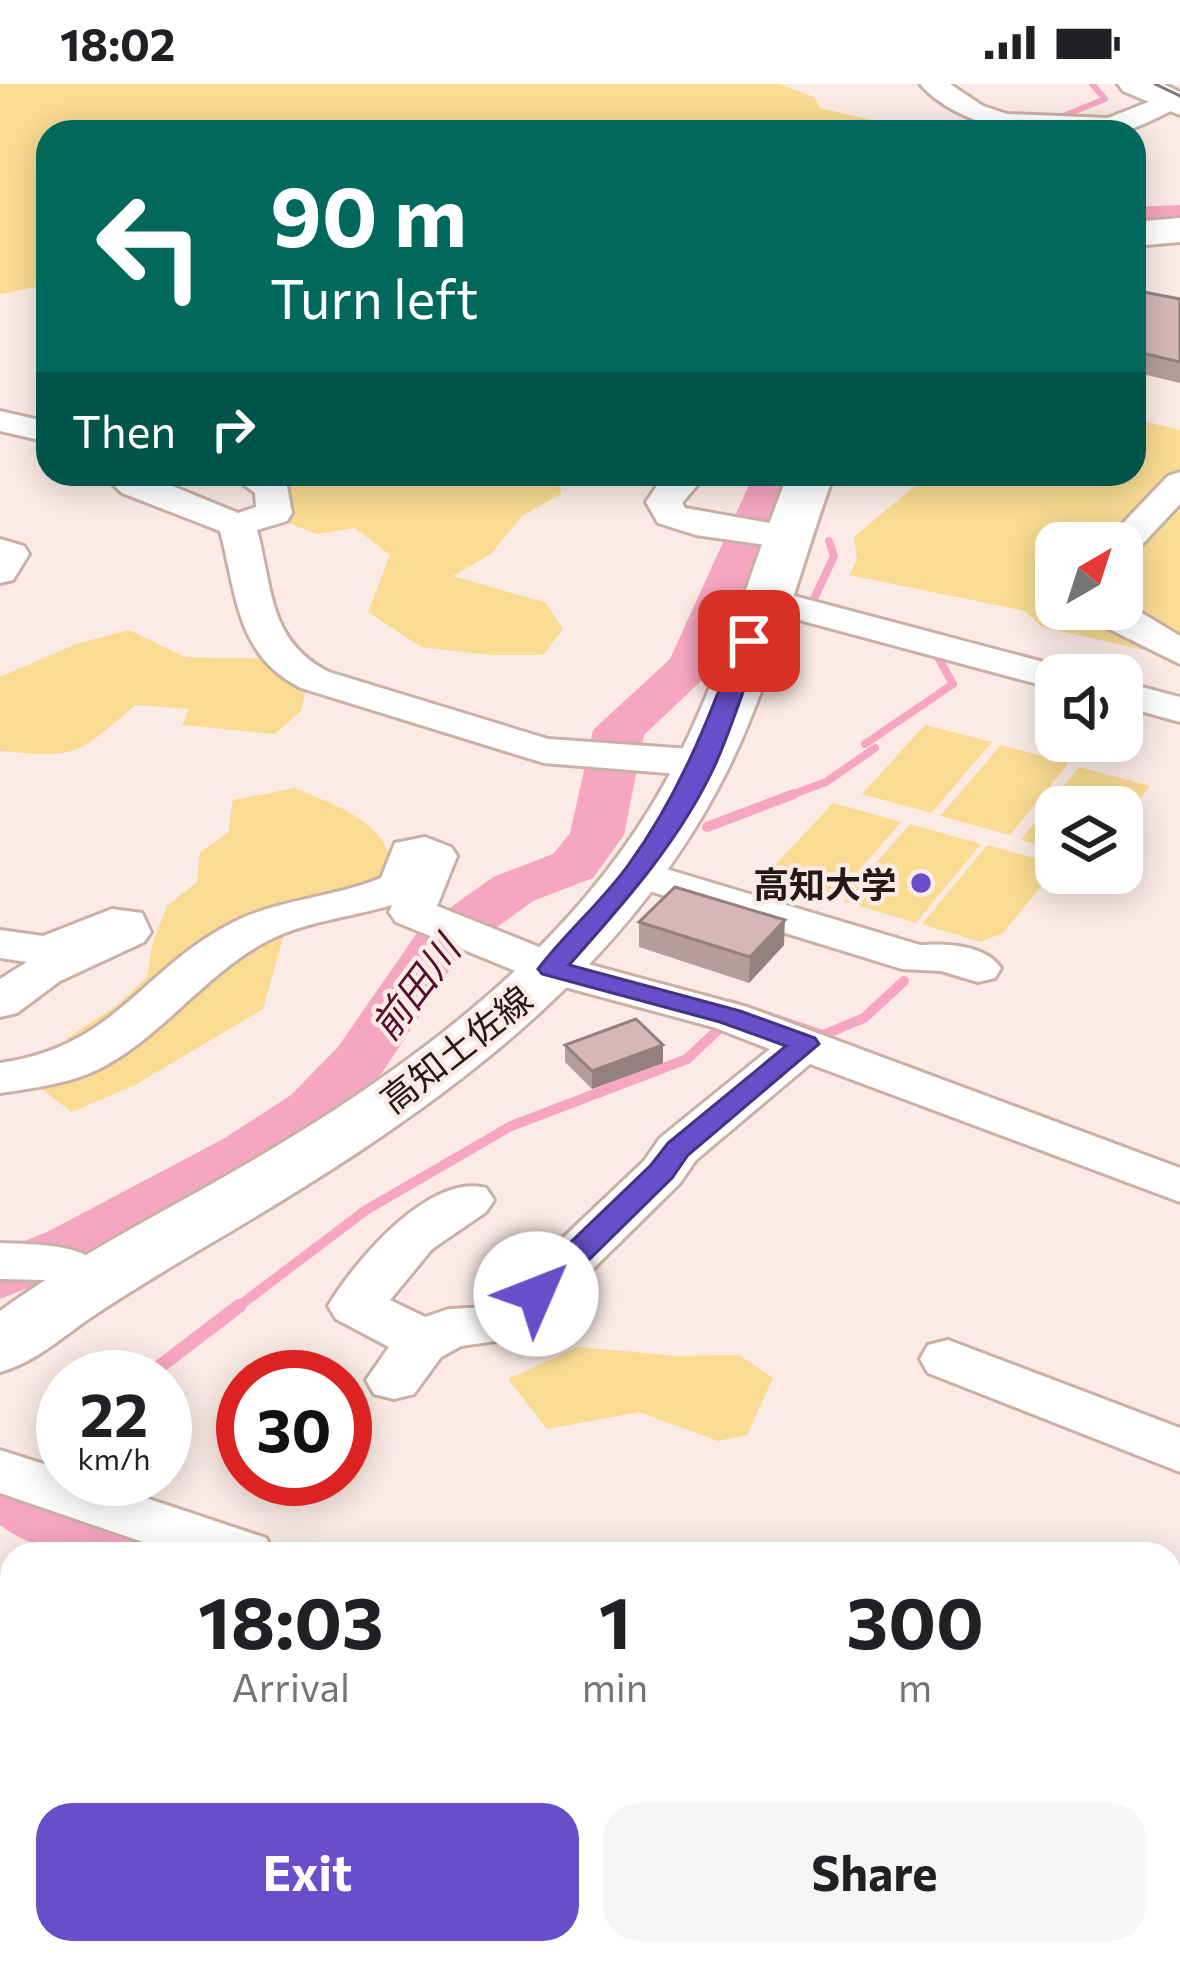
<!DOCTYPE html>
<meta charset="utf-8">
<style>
body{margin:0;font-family:Commissioner,"Noto Sans JP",sans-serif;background:#f6f6f6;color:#202124;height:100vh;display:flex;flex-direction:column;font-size:45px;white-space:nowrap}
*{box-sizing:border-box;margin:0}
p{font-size:39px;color:#757577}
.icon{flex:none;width:66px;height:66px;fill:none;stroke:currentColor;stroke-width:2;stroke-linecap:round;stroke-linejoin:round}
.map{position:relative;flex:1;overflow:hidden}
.side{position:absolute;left:0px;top:1458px;width:1182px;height:423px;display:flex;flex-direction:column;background:#fff;border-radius:36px 36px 0 0;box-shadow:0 6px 30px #0003}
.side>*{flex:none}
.banner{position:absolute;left:36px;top:36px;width:1110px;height:366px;border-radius:36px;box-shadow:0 6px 30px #0003;background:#00695c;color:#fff;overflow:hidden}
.needle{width:78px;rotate:39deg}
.fabs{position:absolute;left:1035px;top:438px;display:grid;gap:24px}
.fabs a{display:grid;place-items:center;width:108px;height:108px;border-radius:24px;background:#fff;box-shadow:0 6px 30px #0003;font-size:60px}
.speed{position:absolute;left:36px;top:1266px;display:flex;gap:24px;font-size:60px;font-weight:700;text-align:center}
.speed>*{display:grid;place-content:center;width:156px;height:156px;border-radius:50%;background:#fff;box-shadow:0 6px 30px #0003;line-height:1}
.speed small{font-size:30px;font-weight:400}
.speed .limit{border:18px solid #d22;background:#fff;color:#111}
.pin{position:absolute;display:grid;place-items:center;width:102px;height:102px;color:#fff;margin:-51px;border-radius:24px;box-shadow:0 6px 18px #0006}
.me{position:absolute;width:132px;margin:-66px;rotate:46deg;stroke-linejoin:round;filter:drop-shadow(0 0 9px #0008)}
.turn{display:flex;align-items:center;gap:42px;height:252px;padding:0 36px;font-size:54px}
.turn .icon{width:156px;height:156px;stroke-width:2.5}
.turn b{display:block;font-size:84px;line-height:102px}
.then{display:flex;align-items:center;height:114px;padding:0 36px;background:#0003;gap:24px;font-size:45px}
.eta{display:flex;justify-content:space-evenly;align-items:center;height:204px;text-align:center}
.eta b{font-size:72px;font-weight:700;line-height:84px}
.action{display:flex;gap:24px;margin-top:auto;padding:24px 36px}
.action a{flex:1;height:138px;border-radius:36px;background:#684fc9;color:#fff;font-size:48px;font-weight:700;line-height:138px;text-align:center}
.action a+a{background:#f6f6f6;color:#202124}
.status{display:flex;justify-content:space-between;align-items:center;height:84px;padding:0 60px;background:#fff;direction:ltr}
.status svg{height:33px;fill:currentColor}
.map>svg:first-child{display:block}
.green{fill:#f9dc92;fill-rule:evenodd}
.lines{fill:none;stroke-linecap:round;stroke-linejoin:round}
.stream-far3{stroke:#f7a6c2;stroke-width:6}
.stream-far2{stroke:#f7a6c2;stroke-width:8}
.stream-far1{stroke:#f7a6c2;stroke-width:10}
.stream{stroke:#f7a6c2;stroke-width:14}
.river{fill:#f7a6c2;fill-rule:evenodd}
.minor-casing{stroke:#cab1a6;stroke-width:6}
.major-casing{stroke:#cab1a6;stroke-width:6}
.minor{fill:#fff;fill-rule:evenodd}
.major{fill:#fff;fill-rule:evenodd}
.tram{stroke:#857874;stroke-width:3}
.wall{fill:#b69d9d}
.shaded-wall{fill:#94807f}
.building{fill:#d4b7b6;stroke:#94807f;stroke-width:3}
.route{fill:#684fc9;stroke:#443383;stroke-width:3}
.poi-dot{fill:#684fc9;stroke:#fcebe5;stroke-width:4.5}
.labels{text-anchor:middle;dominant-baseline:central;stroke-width:9;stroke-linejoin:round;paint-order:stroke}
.poi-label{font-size:36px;font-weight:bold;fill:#231916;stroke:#fcebe5;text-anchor:end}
.street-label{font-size:36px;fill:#231916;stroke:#fcebe5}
.water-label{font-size:39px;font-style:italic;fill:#540f2f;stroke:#fcebe5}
</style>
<div class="status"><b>18:02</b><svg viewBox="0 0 49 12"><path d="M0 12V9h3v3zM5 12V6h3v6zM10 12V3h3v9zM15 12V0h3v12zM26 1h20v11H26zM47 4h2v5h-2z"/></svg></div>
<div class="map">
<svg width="1180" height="1880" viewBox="0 0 1180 1880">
<rect width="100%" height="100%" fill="#fcebe5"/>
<g class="green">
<polygon points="0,0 780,0 814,13 820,24 880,38 891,48 48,48 48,201 0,210"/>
<path d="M1134,335L1180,346V574L1042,543L1025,527L849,491L857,476L854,453L929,390H1134ZM1056,459H1122V525H1056Z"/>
<polygon points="266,390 560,393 561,410 522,432 491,470 453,492 546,519 563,545 543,571 490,571 421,563 368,528 390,471 355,444 317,450 270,432"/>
<path d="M129,546L185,573L276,575L307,600L301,627L275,650L182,641L189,625L135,621C75,673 78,674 0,667V593L76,560Z"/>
<polygon points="925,641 992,658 931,729 862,710"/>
<polygon points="1001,661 1069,679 1010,751 940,732"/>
<polygon points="1079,683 1150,702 1122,738 1122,723 1056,723 1056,766 1021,756"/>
<path d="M295,704C336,722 386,736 393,785L367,818L310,830L284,850L263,925L135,1001L72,1028L36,1001L69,953L116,922L147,893L153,858L167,822L197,798L200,768L228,749L233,716Z"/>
<polygon points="833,719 901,738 834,815 763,794"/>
<polygon points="910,740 981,760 916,839 843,817"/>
<polygon points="987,761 1056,780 1056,784 1003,849 980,858 922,840"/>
<polygon points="578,1263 676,1272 739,1271 773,1294 747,1351 718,1357 639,1328 547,1345 508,1295"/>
</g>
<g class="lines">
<polyline class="stream-far3" points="1059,40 1063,32 1105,15 1092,0"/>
<g class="stream-far2">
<polyline points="822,525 813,517 834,472 829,457"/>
<polyline points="865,660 953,600 934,566"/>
<polyline points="786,713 826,698 875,664"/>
</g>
<g class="stream-far1">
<polyline points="707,743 794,710"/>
<polyline points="731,920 823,951 864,934 904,897"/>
<polyline points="235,1225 366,1126 511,1042 687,975 721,943"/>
</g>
<g class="stream">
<polyline points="146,1293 239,1222"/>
<polyline points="50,1388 63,1373"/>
</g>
<g class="river">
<polygon points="1180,121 1180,143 1134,145 1134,123"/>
<polygon points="754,390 798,390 717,582 644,651 624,751 593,794 533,817 460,870 382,989 335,1039 269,1083 95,1178 0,1215 0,1167 47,1148 223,1055 291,1011 338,963 419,846 493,793 553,770 570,749 593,646 670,575"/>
<path d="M0,1376L26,1383L69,1415L173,1450L184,1470C121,1470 53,1481 0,1441Z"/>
<polygon points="1170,1788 1180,1791 1180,1864 1170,1861"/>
</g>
<defs>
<g id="minor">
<path d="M920,0H950L983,22L1007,30L1108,34L1171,9L1180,11V23C1161,31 1138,45 1118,48C1056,58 963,49 920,0Z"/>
<polygon points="0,327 48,338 48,358 0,347"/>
<polygon points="1180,388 1180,420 1135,468 1122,471 1122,459 1104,459 1168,392"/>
<path d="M102,390H143L238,429L256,423L255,409L230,390H273L286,397L292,429L287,437L257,446C273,505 268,557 329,588L548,655L704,666L719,670L725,679L719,688L704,692L544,679L301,604C236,572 237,510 220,447L122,409Z"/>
<polygon points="665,390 704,393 682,419 685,424 786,442 799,445 804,453 799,461 786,464 696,451 658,439 646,418"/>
<polygon points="0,455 24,462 29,470 13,496 0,499"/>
<polygon points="764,504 1070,585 1075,591 1056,591 1056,605 751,523 745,515 751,507"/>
<polygon points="1122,517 1180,552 1180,580 1099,540 1090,525 1122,525"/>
<polygon points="1122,598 1180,613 1180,638 1122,622"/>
<path d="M425,753L451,763L457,772L437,822L569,875L747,923L1180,1084V1118L810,980L696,1076L680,1099L524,1253L461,1262L441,1273L414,1310L394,1315L374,1310L366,1296L389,1263L336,1235L328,1222C355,1177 429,1089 486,1104L494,1116L486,1128L432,1165L390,1216L425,1233L449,1225L490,1223L644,1077L660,1054L770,965L713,943L535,895L396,838L389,828L392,821C349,834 300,837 260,861C201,895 160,954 99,985C68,1000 33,1004 0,1009V979C117,962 139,887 232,839C278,815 333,814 381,794L395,759Z"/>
<path d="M636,776L920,861C946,859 986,861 1001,884L995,894L978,898L941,887L902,885L620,798L614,789L620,780Z"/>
<polygon points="112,825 142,829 151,848 144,858 60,897 17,929 0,933 0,895 27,878 0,874 0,846 43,852"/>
<path d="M0,1159C41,1161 92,1158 117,1198L109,1211L90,1216L46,1196L0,1195Z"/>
<polygon points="948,1256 1180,1344 1180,1388 928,1289 920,1275 928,1261"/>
<polygon points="0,1366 63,1386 63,1395 89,1395 266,1454 275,1470 178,1470 0,1409"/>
<polygon points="1170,1763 1180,1766 1180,1822 1170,1819"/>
<polygon points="67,1869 140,1869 135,1880 62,1880"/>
<polygon points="339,1869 470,1869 475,1880 334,1880"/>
</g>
<g id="major">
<polygon points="1118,0 1163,0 1180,8 1180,31 1123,7"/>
<polygon points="1180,134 1180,158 1134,162 1134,138"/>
<path d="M788,390H834C798,489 773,595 726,689C615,909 406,1045 201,1165C164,1187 128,1209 93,1232C62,1253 36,1278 0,1288V1227C79,1170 166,1127 250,1078C402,989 555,878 649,726C713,623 744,502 788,390Z"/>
</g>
</defs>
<use href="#minor" class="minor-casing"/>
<use href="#major" class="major-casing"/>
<use href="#minor" class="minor"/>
<use href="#major" class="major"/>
<polyline class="tram" points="1155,0 1180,12"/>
</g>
<g class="wall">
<polygon points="1180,215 1180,299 1134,288 1134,218"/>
<polygon points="639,838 784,861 749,899 639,863"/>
<polygon points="565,961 663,961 663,979 592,1005 565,978"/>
</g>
<g class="shaded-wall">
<polygon points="785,836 784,861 749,899 750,873"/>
<polygon points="663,961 663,979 592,1005 592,987"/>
</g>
<g class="building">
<polygon points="1144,208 1180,215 1180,278 1134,267 1134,218"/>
<polygon points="675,803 785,836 750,873 639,838"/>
<polygon points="636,935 663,961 592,987 565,961"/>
</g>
<path class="route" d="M749,551L761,557C746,598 733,640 716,679C681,756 624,819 569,881L740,927L815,954L819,960L688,1071L672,1094L547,1217H525L521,1210L525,1202L651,1081L668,1059L786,962L720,938L542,890L538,885C566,848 602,818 629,780C679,711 708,637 738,557Z"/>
<circle class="poi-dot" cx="921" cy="799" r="12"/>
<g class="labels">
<g class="poi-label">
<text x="897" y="799">高知大学</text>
</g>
<g class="street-label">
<text transform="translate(455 964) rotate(-38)">高知土佐線</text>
</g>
<g class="water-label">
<text transform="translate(414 903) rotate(-53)">前田川</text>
</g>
</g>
</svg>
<div class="fabs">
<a><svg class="needle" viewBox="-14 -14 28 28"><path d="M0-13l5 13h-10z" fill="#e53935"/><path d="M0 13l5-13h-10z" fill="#757577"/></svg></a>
<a><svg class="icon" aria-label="sound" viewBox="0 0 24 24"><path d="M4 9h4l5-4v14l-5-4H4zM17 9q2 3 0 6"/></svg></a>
<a><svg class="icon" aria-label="layers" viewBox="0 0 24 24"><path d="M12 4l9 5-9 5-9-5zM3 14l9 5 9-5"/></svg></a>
</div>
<div class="speed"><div>22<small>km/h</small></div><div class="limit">30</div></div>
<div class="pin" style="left:749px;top:557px;background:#d93025"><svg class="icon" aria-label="arrive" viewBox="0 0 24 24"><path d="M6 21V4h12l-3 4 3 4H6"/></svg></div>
<svg class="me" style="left:536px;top:1210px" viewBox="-20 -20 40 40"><circle r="19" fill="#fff"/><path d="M0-13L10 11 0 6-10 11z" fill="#684fc9"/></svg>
<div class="banner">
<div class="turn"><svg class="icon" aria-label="left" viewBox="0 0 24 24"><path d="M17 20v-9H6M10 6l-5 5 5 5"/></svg><div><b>90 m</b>Turn left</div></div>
<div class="then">Then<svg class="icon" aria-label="right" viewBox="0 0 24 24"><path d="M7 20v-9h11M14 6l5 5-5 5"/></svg></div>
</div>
<section class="side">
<div class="eta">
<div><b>18:03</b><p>Arrival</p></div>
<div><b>1</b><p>min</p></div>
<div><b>300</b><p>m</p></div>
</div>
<div class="action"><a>Exit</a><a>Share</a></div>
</section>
</div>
